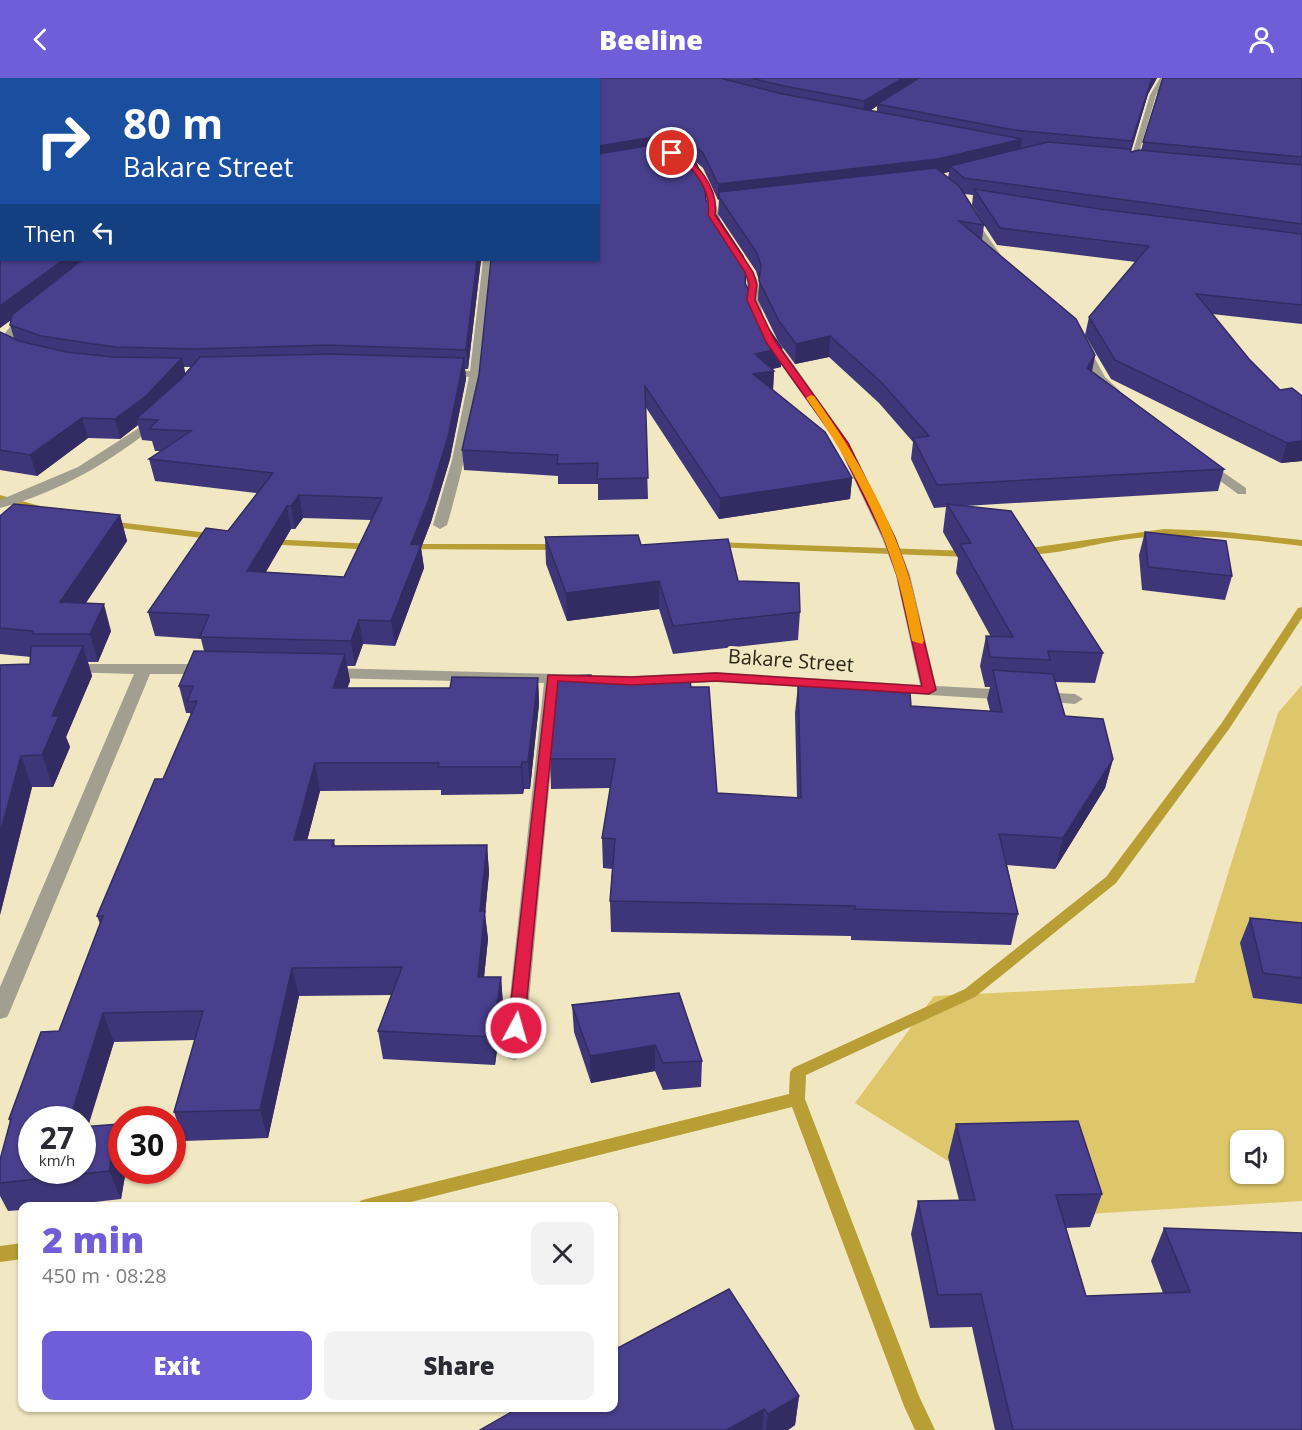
<!DOCTYPE html>
<meta charset="utf-8">
<style>
body{margin:0;font-family:"Open Sans",sans-serif;background:#f2f2f3;color:#2b2b33;height:100vh;display:flex;flex-direction:column;font-size:22px;white-space:nowrap}
*{box-sizing:border-box;margin:0}
p{font-size:20px;color:#7c7c81}
.icon{flex:none;width:33px;height:33px;fill:none;stroke:currentColor;stroke-width:2;stroke-linecap:round;stroke-linejoin:round}
.map{position:relative;flex:1;overflow:hidden}
.side{position:absolute;left:18px;top:1124px;width:600px;height:210px;display:flex;flex-direction:column;background:#fff;border-radius:12px;box-shadow:0 2px 4px #0004}
.side>*{flex:none}
.guide{position:absolute;left:0px;top:0px;width:600px;height:183px;box-shadow:0 2px 4px #0004;background:#1a4fa0;color:#fff;overflow:hidden}
.tools{position:absolute;left:1230px;top:1052px;display:grid;gap:12px}
.tools a{display:grid;place-items:center;width:54px;height:54px;border-radius:12px;background:#fff;box-shadow:0 2px 4px #0004;font-size:30px}
.speed{position:absolute;left:18px;top:1028px;display:flex;gap:12px;font-size:30px;font-weight:700;text-align:center}
.speed>*{display:grid;place-content:center;width:78px;height:78px;border-radius:50%;background:#fff;box-shadow:0 2px 4px #0004;line-height:1}
.speed small{font-size:15px;font-weight:400}
.speed .limit{border:9px solid #d22;background:#fff;color:#111}
.pin{position:absolute;display:grid;place-items:center;width:51px;height:51px;color:#fff;margin:-26px;border:3px solid #fff;border-radius:50%;box-shadow:0 2px 6px #0007}
.me{position:absolute;width:66px;margin:-33px;rotate:6deg;stroke-linejoin:round;filter:drop-shadow(0 0 4px #0008)}
.turn{display:flex;align-items:center;gap:21px;height:126px;padding:0 24px;font-size:27px}
.turn .icon{width:78px;height:78px;stroke-width:2.5}
.turn b{display:block;font-size:42px;line-height:51px}
.then{display:flex;align-items:center;height:57px;padding:0 24px;background:#0003;gap:12px;font-size:22px}
.round{display:grid;place-items:center;flex:none;width:63px;height:63px;border-radius:12px;background:#f2f2f3}
.head{display:flex;align-items:center;justify-content:space-between;height:102px;padding:0 24px}
h1{font-size:36px;font-weight:800;line-height:45px;color:#705ed8}
.primary-button{display:flex;gap:12px;margin-top:auto;padding:12px 24px}
.primary-button a{flex:1;height:69px;border-radius:12px;background:#705ed8;color:#fff;font-size:24px;font-weight:800;line-height:69px;text-align:center}
.primary-button a+a{background:#f2f2f3;color:#2b2b33}
header{display:flex;justify-content:space-between;align-items:center;height:78px;padding:0 24px;background:#705ed8;color:#fff;font-size:27px;font-weight:800}
.map>svg:first-child{display:block}
.green{fill:#dec66b;fill-rule:evenodd}
.lines{fill:none;stroke-linecap:round;stroke-linejoin:round}
.stream{fill:#b89e34;fill-rule:evenodd}
.minor{fill:#a39f90;fill-rule:evenodd}
.wall{fill:#3f3679;fill-rule:evenodd}
.shaded-wall{fill:#332c63}
.building{fill:#493f8d;stroke:#332c63;stroke-width:1.5;fill-rule:evenodd}
.route{fill:#e11d48;stroke:#92132f;stroke-width:1.5}
.slow{fill:#f59e0b}
.labels{text-anchor:middle;dominant-baseline:central;stroke-width:6;stroke-linejoin:round;paint-order:stroke}
.street-label{font-size:20px;fill:#292517;stroke:#f1e7c2}
</style>
<header><svg class="icon" aria-label="back" viewBox="0 0 24 24"><path d="M15 5l-7 7 7 7"/></svg>Beeline<svg class="icon" aria-label="person" viewBox="0 0 24 24"><circle cx="12" cy="8" r="4"/><path d="M4 21q1-7 8-7t8 7"/></svg></header>
<div class="map">
<svg width="1302" height="1352" viewBox="0 0 1302 1352">
<rect width="100%" height="100%" fill="#f1e7c2"/>
<path class="green" d="M1302,607V1123L1054,1138L1041,1141L855,1025L934,918L1194,905L1278,635ZM1240,1062H1274V1095H1240Z"/>
<g class="lines">
<g class="stream">
<polygon points="0,417 40,428 42,430 37,433 0,423"/>
<polygon points="109,443 217,456 222,459 217,462 106,448 106,444"/>
<path d="M1164,451L1216,453L1302,462V468C1233,460 1173,452 1104,465C1088,468 1028,482 1018,474L1023,471Z"/>
<polygon points="267,461 376,466 381,469 376,472 264,466 262,464"/>
<polygon points="714,464 969,473 974,476 969,479 711,469 711,465"/>
<polygon points="405,466 562,466 567,469 562,472 402,471 400,469"/>
<polygon points="1302,529 1302,540 1229,651 1116,805 975,919 806,997 805,1021 919,1318 935,1352 915,1352 904,1328 792,1029 395,1128 358,1128 360,1123 366,1121 789,1016 790,994 793,990 965,911 1106,799 1221,646 1298,530"/>
<polygon points="22,1165 22,1181 0,1184 0,1168"/>
</g>
<g class="minor">
<polygon points="1160,0 1166,0 1156,17 1136,85 1129,87 1150,17"/>
<polygon points="687,84 693,84 712,111 723,152 716,150 704,111"/>
<polygon points="968,139 974,139 1007,186 1005,188 999,188 967,141"/>
<polygon points="732,170 738,170 757,201 763,240 755,240 748,225 746,196 730,172"/>
<path d="M483,182H493C486,272 473,360 447,447L440,451L433,447L452,382L469,299L445,298L440,295L445,292L470,293Z"/>
<path d="M25,236L34,238L15,255L12,267L22,275L17,278L3,270C0,254 14,245 25,236Z"/>
<polygon points="766,259 774,259 849,365 896,460 910,497 936,608 1011,612 1019,617 1011,622 716,604 632,608 559,606 524,974 521,980 514,982 507,980 504,974 544,605 327,600 319,595 327,590 632,598 716,594 920,607 896,497 882,460 837,365 765,261"/>
<polygon points="1079,266 1087,266 1105,299 1120,313 1120,317 1112,317 1096,303 1078,268"/>
<path d="M156,339L162,342L160,344C114,382 58,415 0,430V422L78,389Z"/>
<polygon points="1204,381 1246,410 1246,416 1238,416 1200,388 1198,385"/>
<polygon points="69,586 208,586 216,591 208,596 150,596 10,933 7,939 0,941 0,909 134,596 64,594 61,591 64,588"/>
<polygon points="1037,614 1075,616 1083,621 1075,626 1031,622 1029,619"/>
</g>
</g>
<g class="wall">
<path d="M0,0H1157L1148,16L1131,74L1141,72L1161,4L1163,0H1302V246L1212,236L1249,281L1280,312L1292,310L1302,318V383L1281,385L1111,301L1085,257L1089,239L1136,184L997,167L984,147L982,162L1076,241L1095,277L1092,293L1224,391L1218,413L965,428L1011,433L1103,575L1095,605L1055,604L1065,638L1103,641L1113,681L1105,710L1055,791L1007,787L1018,836L1011,867L851,862V858L611,854L610,823L612,791L603,790L602,760L610,710L551,711L550,681L558,598L591,597V603H690L691,609H709L717,715L797,720L795,635L798,607L910,615L911,628L990,633L987,621L990,609H985L980,588L986,558L991,559L956,495L958,480L943,454L946,429L934,430L911,381L913,364L879,325L829,279L795,286L778,263L758,222L759,203L756,193L718,136L719,121L718,122L703,90L695,83L704,103L706,122L743,178L746,189V207L765,246L782,270L781,289L772,291L774,293L773,312L825,354L852,400L850,421L719,441L645,328L648,421L598,422V406H558V398L464,392L462,372L479,297L491,182H598V2H2V182H482H481L468,291H465L466,301L450,381L431,444L421,470L424,490L395,568L363,566L355,588H347L350,603L347,610H450L452,599L538,600L539,626L530,711H524L523,716L441,717V712L320,713L307,762H334L335,768L487,767L489,795L485,836L488,861L484,899H501L503,927L495,987L383,981L378,953L391,917L299,918L268,1060L184,1063L174,1034L195,962L114,964L88,1049L118,1046L122,1054V1092H126L121,1121L59,1128H22V1132L8,1133L0,1118V1082L10,1044L9,1041L41,954L59,953L100,846L97,838L155,701H163L191,637L190,635H186L179,608L194,573H204L201,561L155,558L148,534L206,450L228,453L257,415L155,403L149,381L161,373H155L152,363L142,362L138,347L120,361L88,360L37,398L0,392V254L14,260L10,247L11,242L0,250ZM877,28V34L870,33ZM947,94H949L948,100L943,95ZM964,116L973,117L972,127L983,144ZM184,289H191L185,295ZM303,440L371,442L344,499L266,494L291,451H295ZM32,1041H82V1092H32Z"/>
<polygon points="120,437 127,463 86,525 111,553 98,584 88,584 92,598 66,659 70,669 53,709 32,709 0,837 31,579 0,576 0,438"/>
<polygon points="1145,454 1232,498 1225,522 1142,512 1139,477"/>
<polygon points="545,459 641,467 738,503 800,534 798,562 673,576 659,531 567,543 546,486"/>
<polygon points="1250,840 1302,845 1302,926 1253,920 1240,865"/>
<polygon points="572,927 702,983 701,1009 663,1012 655,993 591,1005 574,954"/>
<polygon points="956,1046 1102,1116 1090,1149 1066,1150 1086,1218 1163,1215 1151,1183 1164,1150 1302,1352 995,1352 972,1249 930,1250 911,1156 918,1123 959,1122 948,1079"/>
<polygon points="799,1318 795,1347 788,1352 480,1352"/>
</g>
<g class="shaded-wall">
<polygon points="903,0 923,0 877,26 877,28 863,37 864,23"/>
<polygon points="1152,0 1157,0 1148,16 1129,78 1132,63"/>
<polygon points="673,56 673,71 598,83 598,68"/>
<polygon points="1022,61 1019,76 950,88 949,94 937,97 719,114 719,121 718,122 718,106"/>
<polygon points="63,182 96,182 81,189 0,250 0,228"/>
<polygon points="477,182 482,182 481,182 468,291 466,272"/>
<polygon points="830,258 829,279 795,286 796,266"/>
<polygon points="782,270 781,289 754,295 755,276"/>
<polygon points="1095,277 1091,298 1087,290"/>
<polygon points="182,280 186,299 136,341 138,347 120,361 115,341"/>
<polygon points="464,280 466,301 450,381 431,444 421,470 424,490 395,568 391,543 411,466"/>
<polygon points="774,293 773,312 753,296"/>
<polygon points="82,340 88,360 37,398 30,377"/>
<polygon points="1302,363 1302,383 1281,385 1287,365"/>
<polygon points="852,400 850,421 719,441 720,420"/>
<polygon points="299,417 303,440 295,451 291,428"/>
<polygon points="287,428 291,451 252,517 247,493"/>
<polygon points="120,437 127,463 68,551 60,524"/>
<polygon points="659,503 659,531 567,543 566,515"/>
<polygon points="104,526 111,553 98,584 90,556"/>
<polygon points="359,542 363,566 355,588 351,563"/>
<polygon points="83,568 92,598 66,659 70,669 53,709 42,677 52,638"/>
<polygon points="345,576 350,603 338,637 333,610"/>
<polygon points="538,600 539,626 530,711 528,684"/>
<polygon points="21,678 32,709 0,837 0,756"/>
<polygon points="1113,681 1105,710 1055,791 1063,760"/>
<polygon points="522,684 524,711 523,716 521,689"/>
<polygon points="315,685 320,713 300,790 294,762"/>
<polygon points="487,767 489,795 485,836 488,861 481,928 478,899 480,833"/>
<polygon points="292,890 299,918 268,1060 260,1032"/>
<polygon points="501,899 503,927 495,987 492,959"/>
<polygon points="103,935 114,964 82,1066 82,1041 70,1041"/>
<polygon points="655,967 655,993 591,1005 590,978"/>
<polygon points="118,1046 122,1054 122,1092 126,1092 121,1121 109,1093"/>
<polygon points="799,1318 795,1347 788,1352 766,1352 768,1336"/>
<polygon points="764,1331 762,1352 727,1352"/>
</g>
<g class="building">
<polygon points="0,0 720,0 783,16 1022,61 938,81 718,106 703,75 690,63 673,56 598,68 598,2 2,2 2,182 63,182 0,228"/>
<polygon points="751,0 903,0 864,23 784,8"/>
<polygon points="919,0 1152,0 1132,63 1014,52 877,26"/>
<polygon points="1163,0 1302,0 1302,79 1143,64"/>
<polygon points="671,64 685,72 696,85 704,103 706,122 743,178 746,189 745,205 765,246 782,270 755,276 774,293 753,296 825,354 852,400 720,420 645,308 648,400 597,401 598,385 557,386 558,377 462,372 479,297 491,182 598,182 598,76"/>
<polygon points="1048,64 1130,71 1131,74 1139,72 1302,87 1302,146 964,100 950,88"/>
<polygon points="936,90 959,108 984,147 959,143 1076,241 1095,277 1087,290 1224,391 937,407 913,360 929,358 881,304 830,258 796,266 779,243 759,203 761,187 757,175 719,119 719,114"/>
<polygon points="974,111 1100,131 1302,156 1302,227 1196,216 1249,281 1280,312 1292,310 1302,318 1302,363 1287,365 1115,282 1089,239 1149,168 1000,150"/>
<polygon points="82,182 477,182 466,272 328,267 195,271 115,269 41,258 10,247 12,237"/>
<polygon points="0,254 19,263 66,274 114,279 182,280 146,318 115,341 82,340 30,377 0,372"/>
<path d="M331,276L464,280L448,359L429,421L411,466L421,467L391,543L359,542L351,563L200,559L209,537L148,534L206,450L228,453L273,395L149,381L191,353L149,351L158,342L136,341L181,301L200,279ZM299,417L382,420L344,499L247,493L287,428H291Z"/>
<polygon points="14,426 120,437 60,524 104,526 90,556 33,556 33,553 0,550 0,438"/>
<polygon points="947,426 1011,433 1103,575 1048,573 1050,582 990,579 986,558 1013,559 960,466 971,465"/>
<polygon points="1145,454 1226,463 1232,498 1148,489"/>
<polygon points="638,457 641,467 728,461 738,503 799,505 800,534 673,548 659,503 566,515 545,459"/>
<polygon points="31,568 83,568 52,638 59,638 42,677 21,678 0,756 0,587 30,586"/>
<polygon points="194,573 345,576 333,610 450,610 452,599 538,600 528,684 522,684 521,689 438,689 439,685 315,685 294,762 334,762 332,768 487,767 480,833 485,833 478,899 501,899 492,959 378,953 402,889 292,890 260,1032 174,1034 203,933 103,935 70,1041 32,1041 32,1092 82,1092 82,1049 118,1046 109,1093 0,1105 0,1082 11,1041 9,1041 41,954 59,953 103,838 97,838 155,701 163,701 197,623 187,624 193,608 179,608"/>
<polygon points="993,592 1053,596 1065,638 1103,641 1113,681 1063,760 999,756 1018,836 855,831 855,828 610,823 615,761 602,760 615,681 550,681 558,598 591,597 591,603 690,603 691,609 709,609 717,715 801,720 798,607 910,615 911,628 1002,634"/>
<polygon points="1250,840 1302,845 1302,900 1263,895"/>
<polygon points="679,915 702,983 663,985 655,967 590,978 572,927"/>
<polygon points="1078,1043 1102,1116 1056,1117 1086,1218 1190,1214 1164,1150 1302,1155 1302,1352 1013,1352 981,1216 938,1217 918,1123 975,1122 956,1046"/>
<polygon points="729,1211 799,1318 768,1336 764,1331 727,1352 480,1352 520,1329 614,1329 614,1272"/>
</g>
<path class="route" d="M672,73C696,80 719,110 715,137L753,194L757,206L755,222L775,263L848,365L895,460L908,497L936,612L929,616L716,603L632,607L558,603L524,950L522,955H510L508,950L548,597L632,599L716,595L922,608L897,497L884,460L838,365L766,264L747,222L749,206L745,194L708,137C712,112 692,84 669,77Z"/>
<path class="slow" d="M811,317L814,318C853,372 888,432 908,496C915,518 919,541 924,563L922,566L912,563C907,541 903,518 896,496C877,433 844,374 806,320Z"/>
<g class="labels">
<g class="street-label">
<text transform="translate(791 582) rotate(4)">Bakare Street</text>
</g>
</g>
</svg>
<div class="tools">
<a><svg class="icon" aria-label="sound" viewBox="0 0 24 24"><path d="M4 9h4l5-4v14l-5-4H4zM17 9q2 3 0 6"/></svg></a>
</div>
<div class="speed"><div>27<small>km/h</small></div><div class="limit">30</div></div>
<div class="pin" style="left:672px;top:75px;background:#d93025"><svg class="icon" aria-label="arrive" viewBox="0 0 24 24"><path d="M6 21V4h12l-3 4 3 4H6"/></svg></div>
<svg class="me" style="left:516px;top:950px" viewBox="-20 -20 40 40"><circle r="17" fill="#e11d48" stroke="#fff" stroke-width="3"/><path d="M0-11L8 9 0 5-8 9z" fill="#fff"/></svg>
<div class="guide">
<div class="turn"><svg class="icon" aria-label="right" viewBox="0 0 24 24"><path d="M7 20v-9h11M14 6l5 5-5 5"/></svg><div><b>80 m</b>Bakare Street</div></div>
<div class="then">Then<svg class="icon" aria-label="left" viewBox="0 0 24 24"><path d="M17 20v-9H6M10 6l-5 5 5 5"/></svg></div>
</div>
<section class="side">
<div class="head"><div><h1>2 min</h1><p>450 m · 08:28</p></div><a class="round"><svg class="icon" aria-label="close" viewBox="0 0 24 24"><path d="M6 6l12 12M18 6L6 18"/></svg></a></div>
<div class="primary-button"><a>Exit</a><a>Share</a></div>
</section>
</div>
